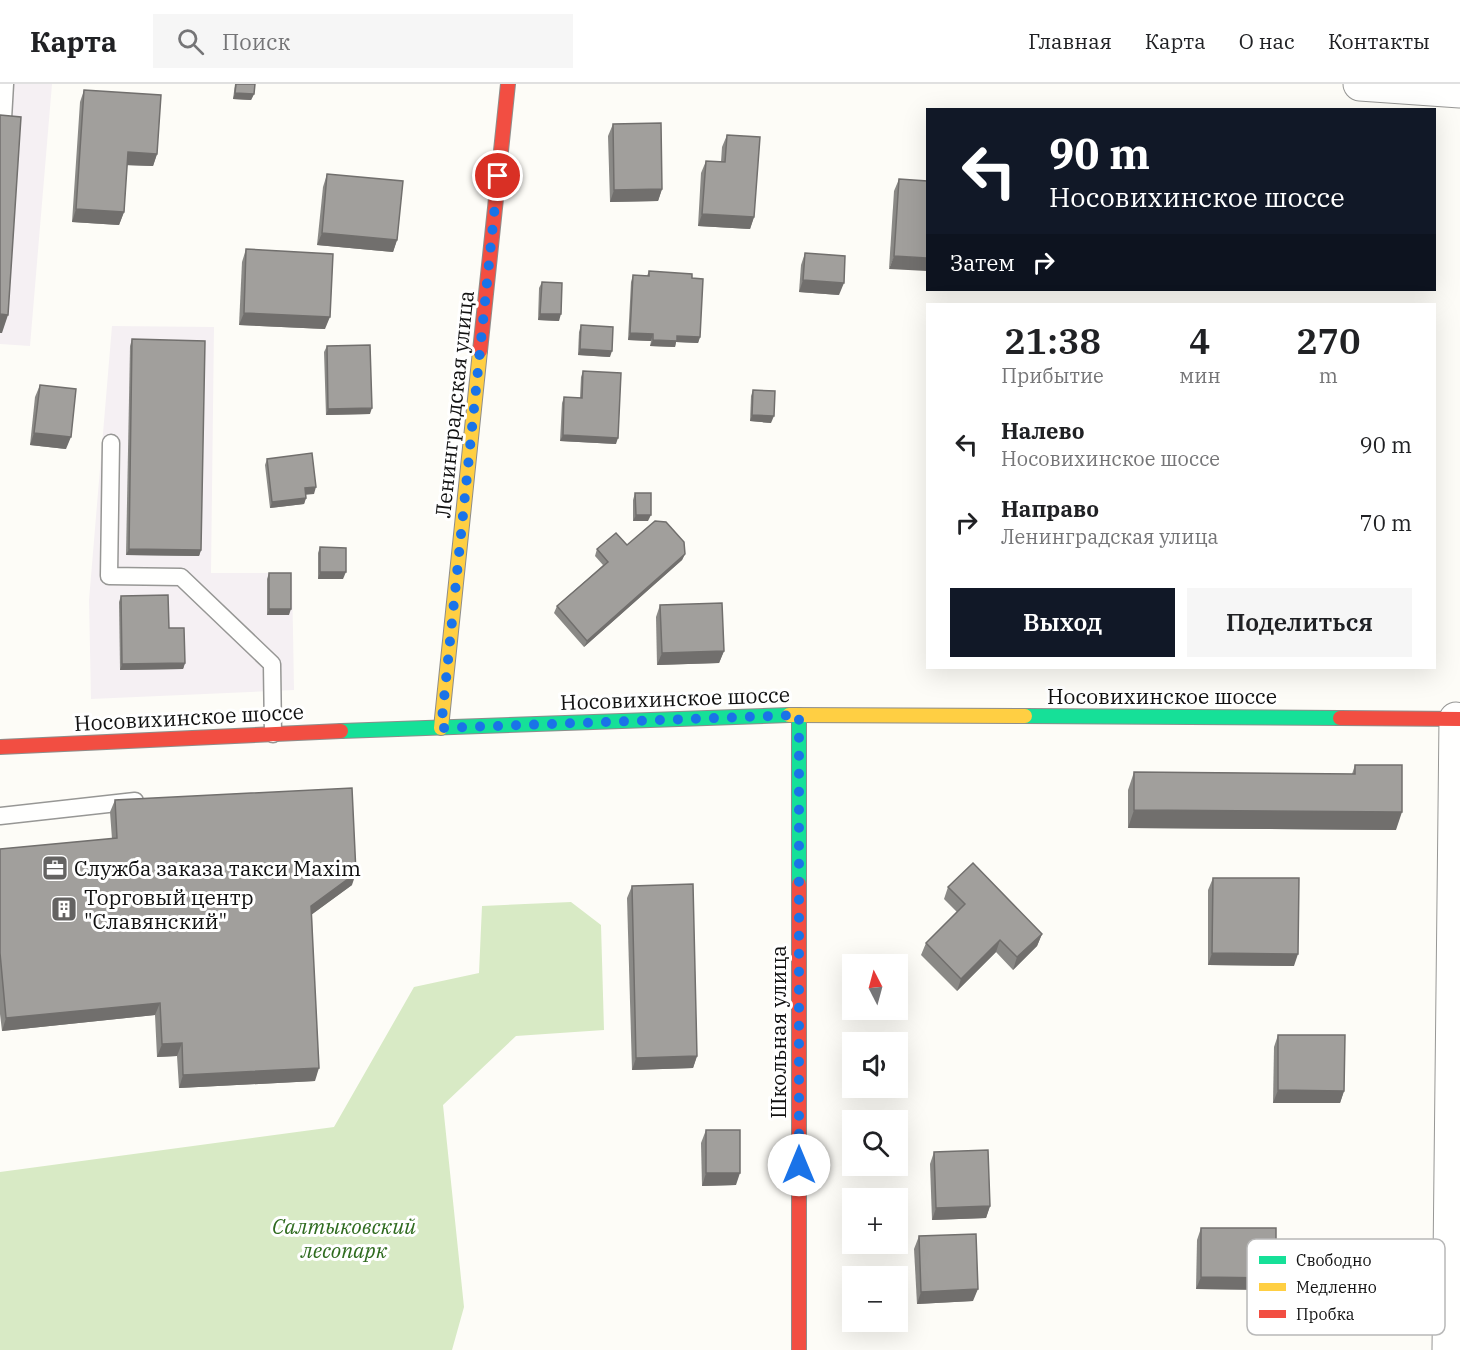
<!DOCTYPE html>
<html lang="ru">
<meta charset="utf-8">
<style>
body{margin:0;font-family:"IBM Plex Serif",serif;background:#f6f6f6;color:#202124;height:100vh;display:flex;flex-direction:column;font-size:22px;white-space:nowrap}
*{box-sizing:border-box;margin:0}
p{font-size:20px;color:#757577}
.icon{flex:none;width:33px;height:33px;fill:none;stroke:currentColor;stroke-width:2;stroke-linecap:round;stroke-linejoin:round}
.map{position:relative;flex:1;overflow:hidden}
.side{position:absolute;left:926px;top:219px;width:510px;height:366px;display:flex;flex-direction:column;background:#fff;border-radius:0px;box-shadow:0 6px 24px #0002}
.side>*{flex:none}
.banner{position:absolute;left:926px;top:24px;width:510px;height:183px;border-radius:0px;box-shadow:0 6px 24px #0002;background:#111827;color:#fff;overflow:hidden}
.needle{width:39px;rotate:354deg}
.fabs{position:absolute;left:842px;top:870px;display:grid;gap:12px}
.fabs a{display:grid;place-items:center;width:66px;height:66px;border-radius:0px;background:#fff;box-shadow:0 6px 24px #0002;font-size:30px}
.pin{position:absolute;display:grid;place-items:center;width:51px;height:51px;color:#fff;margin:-26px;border:3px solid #fff;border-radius:50%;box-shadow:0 2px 6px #0007}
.me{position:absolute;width:66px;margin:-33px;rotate:0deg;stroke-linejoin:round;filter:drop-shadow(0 0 4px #0008)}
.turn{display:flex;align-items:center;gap:21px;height:126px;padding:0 24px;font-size:27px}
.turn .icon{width:78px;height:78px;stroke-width:2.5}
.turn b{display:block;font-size:42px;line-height:51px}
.then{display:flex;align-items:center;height:57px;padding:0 24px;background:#0003;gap:12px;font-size:22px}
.eta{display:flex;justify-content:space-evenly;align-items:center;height:102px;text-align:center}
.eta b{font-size:36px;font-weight:600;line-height:42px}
.primary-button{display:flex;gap:12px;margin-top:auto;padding:12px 24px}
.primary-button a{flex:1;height:69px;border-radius:0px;background:#111827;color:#fff;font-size:24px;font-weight:600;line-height:69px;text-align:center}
.primary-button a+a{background:#f6f6f6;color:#202124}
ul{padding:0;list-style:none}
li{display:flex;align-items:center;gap:18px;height:78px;padding:0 24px}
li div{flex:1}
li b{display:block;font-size:22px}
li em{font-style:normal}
header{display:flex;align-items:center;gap:36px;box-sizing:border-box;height:84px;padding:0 30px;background:#fff;border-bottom:2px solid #e0e0e0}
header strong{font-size:28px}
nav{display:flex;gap:33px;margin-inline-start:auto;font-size:21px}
.search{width:420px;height:54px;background:#f6f6f6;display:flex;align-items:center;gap:15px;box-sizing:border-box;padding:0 21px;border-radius:0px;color:#757577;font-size:22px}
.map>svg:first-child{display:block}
.industrial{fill:#f5f0f3}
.forest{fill:#d8eac5}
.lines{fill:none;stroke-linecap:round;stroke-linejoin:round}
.lane-casing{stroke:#979795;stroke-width:19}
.street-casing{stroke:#979795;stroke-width:35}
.fast-casing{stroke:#8e8d8b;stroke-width:16}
.slow-casing{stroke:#8e8d8b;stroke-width:16}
.jam-casing{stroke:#8e8d8b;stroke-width:16}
.lane{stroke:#fffffe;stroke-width:16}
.street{stroke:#fffffe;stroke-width:33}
.fast{stroke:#16e098;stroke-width:14}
.slow{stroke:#ffcf43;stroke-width:14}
.jam{stroke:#f24e42;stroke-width:14}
.wall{fill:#8a8986}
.shaded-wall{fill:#716f6d}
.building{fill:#a19f9c;stroke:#716f6d;stroke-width:1.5}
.route{stroke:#1a73e8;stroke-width:10;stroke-dasharray:0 18}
.labels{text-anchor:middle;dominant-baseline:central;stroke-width:6;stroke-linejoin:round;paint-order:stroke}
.street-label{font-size:21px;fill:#111;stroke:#fff}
.poi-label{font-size:21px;fill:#111;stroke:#fff;text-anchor:start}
.park-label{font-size:21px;font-style:italic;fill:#2f6b1f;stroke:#fff}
.key{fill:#fff;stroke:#b8b8b8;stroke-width:1.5}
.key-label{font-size:16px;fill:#111}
</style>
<header>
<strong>Карта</strong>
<div class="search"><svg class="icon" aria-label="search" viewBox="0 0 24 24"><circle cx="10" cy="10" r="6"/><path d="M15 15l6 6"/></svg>Поиск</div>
<nav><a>Главная</a><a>Карта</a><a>О нас</a><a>Контакты</a></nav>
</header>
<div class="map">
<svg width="1460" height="1266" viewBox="0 0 1460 1266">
<rect width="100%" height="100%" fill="#fdfcf7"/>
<g class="industrial">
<polygon points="0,0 52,0 30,262 0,260"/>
<polygon points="112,242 214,243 211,489 292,489 294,606 91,615 89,516"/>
</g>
<polygon class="forest" points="571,818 601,841 604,946 516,952 443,1021 464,1223 452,1266 0,1266 0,1088 334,1043 414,903 479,889 482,822"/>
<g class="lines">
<defs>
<g id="lane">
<polyline points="3,35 5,0"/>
<polyline points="111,359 109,492 181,493 272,580 273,650"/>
<polyline points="0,732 135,717"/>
</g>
<g id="street">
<polyline points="1360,0 1460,7"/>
<polyline points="1449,1266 1456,635"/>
</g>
<g id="fast">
<polyline points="799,631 799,800"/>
<polyline points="1025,632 1340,634"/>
<polyline points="341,647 789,631"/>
</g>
<g id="slow">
<polyline points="789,631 1025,632"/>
<polyline points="441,644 480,267"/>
</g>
<g id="jam">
<polyline points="480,267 508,0"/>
<polyline points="1340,634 1460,635"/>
<polyline points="0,663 341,647"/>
<polyline points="799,800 799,1266"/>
</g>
</defs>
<use href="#lane" class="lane-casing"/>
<use href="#street" class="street-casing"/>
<use href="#fast" class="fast-casing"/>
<use href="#slow" class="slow-casing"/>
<use href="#jam" class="jam-casing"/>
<use href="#lane" class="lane"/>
<use href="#street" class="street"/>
<use href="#fast" class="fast"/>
<use href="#slow" class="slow"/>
<use href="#jam" class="jam"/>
</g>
<g class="wall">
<polygon points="235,0 255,0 254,10 251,16 233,15"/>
<polygon points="84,6 157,70 153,82 127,81 124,128 119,141 72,138 80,18"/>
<polygon points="613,40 662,105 658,117 610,118 608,52"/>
<polygon points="727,51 754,133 750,145 698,142 701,89 706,77 721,78 722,63"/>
<polygon points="327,90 397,156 393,168 317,161 323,103"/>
<polygon points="899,95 927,97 889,185 894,107"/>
<polygon points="246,165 325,245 239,241 242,178"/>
<polygon points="805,169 839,211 799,208 801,181"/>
<polygon points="649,187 692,194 700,253 698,259 676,258 675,263 650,262 651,257 628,256 631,198 633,191 647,192"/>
<polygon points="542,198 559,237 538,236 539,204"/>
<polygon points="581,241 610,273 578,271 579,248"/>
<polygon points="132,255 201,466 199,472 126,471 130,262"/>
<polygon points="327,262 370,330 326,331 324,268"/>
<polygon points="583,287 616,360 560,357 562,319 564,313 580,314 581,293"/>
<polygon points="40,301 66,365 30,361 35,313"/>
<polygon points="753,306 771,339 750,337 751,312"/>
<polygon points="267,375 314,410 306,410 306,414 304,420 270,424 265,381"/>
<polygon points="635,409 648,437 633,437 633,416"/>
<polygon points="627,461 685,470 682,476 584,563 554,529 557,522 603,481 595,472 597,465"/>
<polygon points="320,463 343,495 318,495 318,469"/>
<polygon points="269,489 289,531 267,531 267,495"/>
<polygon points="121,512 169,544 185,579 183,585 120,586 119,518"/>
<polygon points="660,521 724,567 719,579 657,581 656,533"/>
<polygon points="1355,681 1396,746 1128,744 1128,706 1134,688 1352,690"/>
<polygon points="115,716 352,801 312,830 315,997 179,1004 177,972 157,973 155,931 2,947 0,930 0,765 112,755 110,728"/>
<polygon points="1213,794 1294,882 1208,881 1208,806"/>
<polygon points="632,802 697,972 693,984 632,986 627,814"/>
<polygon points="948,803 1042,850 1037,862 1013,886 996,868 957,907 921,871 926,859 957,828 944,815"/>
<polygon points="1278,951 1344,1007 1340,1019 1273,1019 1274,963"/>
<polygon points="706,1046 736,1101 702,1102 701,1059"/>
<polygon points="934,1068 990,1122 986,1134 932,1136 930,1080"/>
<polygon points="1201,1144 1272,1206 1196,1205 1197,1156"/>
<polygon points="919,1152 973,1217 917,1220 914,1165"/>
</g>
<g class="shaded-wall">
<polygon points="235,9 254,10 251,16 233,15"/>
<polygon points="128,68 157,70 153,82 123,81"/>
<polygon points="662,105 658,117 610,118 614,106"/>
<polygon points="76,125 124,128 119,141 72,138"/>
<polygon points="702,130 754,133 750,145 698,142"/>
<polygon points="322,149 397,156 393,168 317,161"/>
<polygon points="894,172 927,174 927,187 889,185"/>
<polygon points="803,196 844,199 839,211 799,208"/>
<polygon points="244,229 330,233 325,245 239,241"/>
<polygon points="0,230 8,231 2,249 0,249"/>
<polygon points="540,230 561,230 559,237 538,236"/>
<polygon points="630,249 653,250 651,257 628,256"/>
<polygon points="677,252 700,253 698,259 676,258 675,263 650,262 653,256"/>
<polygon points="580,265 612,267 610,273 578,271"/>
<polygon points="372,324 370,330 326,331 328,325"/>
<polygon points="752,331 774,332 771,339 750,337"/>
<polygon points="34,349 71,353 66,365 30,361"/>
<polygon points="563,351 618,354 616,360 560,357"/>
<polygon points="316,403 314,410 303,411 305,404"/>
<polygon points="306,414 304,420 270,424 272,418"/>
<polygon points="636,431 651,431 648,437 633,437"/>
<polygon points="129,465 201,466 199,472 126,471"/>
<polygon points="685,470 682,476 584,563 587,557"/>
<polygon points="320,488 346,488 343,495 318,495"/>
<polygon points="269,525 291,525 289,531 267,531"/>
<polygon points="724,567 719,579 657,581 662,569"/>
<polygon points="185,579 183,585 120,586 122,580"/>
<polygon points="1134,726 1402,728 1396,746 1128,744"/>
<polygon points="356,789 352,801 307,834 311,822"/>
<polygon points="1042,850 1037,862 1013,886 1017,873"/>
<polygon points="1000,856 996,868 957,907 961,895"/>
<polygon points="1212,869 1298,870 1294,882 1208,881"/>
<polygon points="160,919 155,931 2,947 6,934"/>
<polygon points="182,959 177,972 157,973 162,960"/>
<polygon points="697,972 693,984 632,986 636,974"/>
<polygon points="319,984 315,997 179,1004 183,991"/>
<polygon points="1278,1006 1344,1007 1340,1019 1273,1019"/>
<polygon points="706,1089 740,1089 736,1101 702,1102"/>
<polygon points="990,1122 986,1134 932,1136 936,1124"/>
<polygon points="1201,1193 1276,1194 1272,1206 1196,1205"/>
<polygon points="978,1205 973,1217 917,1220 921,1208"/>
</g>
<g class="building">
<polygon points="236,0 255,0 254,10 235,9"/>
<polygon points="84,6 161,11 157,70 128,68 124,128 76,125"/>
<polygon points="0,31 21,33 8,231 0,230"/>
<polygon points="661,39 662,105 614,106 613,40"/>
<polygon points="727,51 760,53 754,133 702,130 706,77 725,78"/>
<polygon points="327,90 403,97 397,156 322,149"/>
<polygon points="899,95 927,97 927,174 894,172"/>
<polygon points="246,165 333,170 330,233 244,229"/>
<polygon points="805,169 845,172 844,199 803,196"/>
<polygon points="649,187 692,190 692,194 703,195 700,253 677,252 677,257 653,256 653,250 630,249 633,191 649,192"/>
<polygon points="542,198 562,199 561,230 540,230"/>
<polygon points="581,241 613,243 612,267 580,265"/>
<polygon points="132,255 205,257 201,466 129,465"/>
<polygon points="370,261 372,324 328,325 327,262"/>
<polygon points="583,287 621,289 618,354 563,351 564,313 582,314"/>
<polygon points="40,301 76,305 71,353 34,349"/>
<polygon points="753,306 775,307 774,332 752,331"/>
<polygon points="312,369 316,403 305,404 306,414 272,418 267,375"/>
<polygon points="635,409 651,409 651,431 636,431"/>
<polygon points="655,437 666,438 684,458 685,470 587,557 557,522 608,478 597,465 616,449 627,461"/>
<polygon points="320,463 346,464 346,488 320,488"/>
<rect x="269" y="489" width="22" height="36"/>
<polygon points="168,511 169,544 184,544 185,579 122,580 121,512"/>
<polygon points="722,519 724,567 662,569 660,521"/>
<polygon points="1355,681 1402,681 1402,728 1134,726 1134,688 1355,690"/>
<polygon points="352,704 356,789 311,822 319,984 183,991 182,959 162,960 160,919 6,934 0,869 0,765 117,754 115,716"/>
<polygon points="973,779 1042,850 1017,873 1000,856 961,895 926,859 965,820 948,803"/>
<polygon points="1213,794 1299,794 1298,870 1212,869"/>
<polygon points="693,800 697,972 636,974 632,802"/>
<polygon points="1278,951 1345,951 1344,1007 1278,1006"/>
<rect x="706" y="1046" width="34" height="43"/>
<polygon points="988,1066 990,1122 936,1124 934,1068"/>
<polygon points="1201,1144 1276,1144 1276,1194 1201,1193"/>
<polygon points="976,1150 978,1205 921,1208 919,1152"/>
</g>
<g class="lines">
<polyline class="route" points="498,92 441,644 799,631 799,1081"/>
</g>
<defs>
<symbol id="office-square" viewBox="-11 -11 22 22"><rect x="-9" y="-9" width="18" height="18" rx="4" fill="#646362" stroke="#fff"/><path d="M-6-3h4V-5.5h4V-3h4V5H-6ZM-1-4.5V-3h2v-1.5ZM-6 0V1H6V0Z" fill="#fff"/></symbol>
<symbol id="building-square" viewBox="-11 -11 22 22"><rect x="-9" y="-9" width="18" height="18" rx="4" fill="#646362" stroke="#fff"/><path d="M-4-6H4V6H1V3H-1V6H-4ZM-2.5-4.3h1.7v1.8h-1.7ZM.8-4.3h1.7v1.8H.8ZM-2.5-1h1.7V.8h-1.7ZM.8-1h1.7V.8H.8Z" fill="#fff"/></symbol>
</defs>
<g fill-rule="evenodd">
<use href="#office-square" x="40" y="769" width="30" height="30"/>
<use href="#building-square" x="49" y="810" width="30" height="30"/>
</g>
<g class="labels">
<g class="street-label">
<text transform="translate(454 320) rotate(-84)">Ленинградская улица</text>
<text x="1162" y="612">Носовихинское шоссе</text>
<text transform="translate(675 614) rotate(-2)">Носовихинское шоссе</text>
<text transform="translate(189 633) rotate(-3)">Носовихинское шоссе</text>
<text transform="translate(778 948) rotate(-90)">Школьная улица</text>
</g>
<g class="poi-label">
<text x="74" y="784">Служба заказа такси Maxim</text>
<text x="84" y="813">Торговый центр<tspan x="84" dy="24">"Славянский"</tspan></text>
</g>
<g class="park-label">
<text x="344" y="1142">Салтыковский<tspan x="344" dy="24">лесопарк</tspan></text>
</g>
</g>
<rect x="1247" y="1155" width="198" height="96" rx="9" class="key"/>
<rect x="1259" y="1172" width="27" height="8" fill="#16e098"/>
<rect x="1259" y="1199" width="27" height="8" fill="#ffcf43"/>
<rect x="1259" y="1226" width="27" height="8" fill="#f24e42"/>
<g class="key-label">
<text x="1296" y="1182">Свободно</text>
<text x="1296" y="1209">Медленно</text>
<text x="1296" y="1236">Пробка</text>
</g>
</svg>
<div class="fabs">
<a><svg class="needle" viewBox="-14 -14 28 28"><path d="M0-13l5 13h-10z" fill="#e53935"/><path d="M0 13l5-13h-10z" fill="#757577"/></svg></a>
<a><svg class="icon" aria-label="sound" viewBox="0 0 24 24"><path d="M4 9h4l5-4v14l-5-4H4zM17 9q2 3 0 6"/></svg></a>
<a><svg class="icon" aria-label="search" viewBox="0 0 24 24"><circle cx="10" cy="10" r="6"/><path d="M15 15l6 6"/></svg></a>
<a>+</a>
<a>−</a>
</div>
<div class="pin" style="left:498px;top:92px;background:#d93025"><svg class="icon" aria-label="arrive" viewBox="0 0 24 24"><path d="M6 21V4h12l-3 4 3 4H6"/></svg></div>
<svg class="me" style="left:799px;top:1081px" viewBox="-20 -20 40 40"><circle r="19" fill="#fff"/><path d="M0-13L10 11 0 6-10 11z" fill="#1a73e8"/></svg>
<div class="banner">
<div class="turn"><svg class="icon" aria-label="left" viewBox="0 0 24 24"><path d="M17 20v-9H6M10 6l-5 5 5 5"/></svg><div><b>90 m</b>Носовихинское шоссе</div></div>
<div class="then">Затем<svg class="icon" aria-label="right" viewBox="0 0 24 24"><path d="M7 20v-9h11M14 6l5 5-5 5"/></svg></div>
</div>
<section class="side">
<div class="eta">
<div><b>21:38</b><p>Прибытие</p></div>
<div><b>4</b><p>мин</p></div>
<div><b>270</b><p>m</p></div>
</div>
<ul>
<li><svg class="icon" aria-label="left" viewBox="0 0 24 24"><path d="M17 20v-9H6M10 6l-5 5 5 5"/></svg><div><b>Налево</b><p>Носовихинское шоссе</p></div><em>90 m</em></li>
<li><svg class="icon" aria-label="right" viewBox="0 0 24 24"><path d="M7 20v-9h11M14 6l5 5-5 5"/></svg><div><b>Направо</b><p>Ленинградская улица</p></div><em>70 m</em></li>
</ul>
<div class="primary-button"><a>Выход</a><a>Поделиться</a></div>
</section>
</div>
